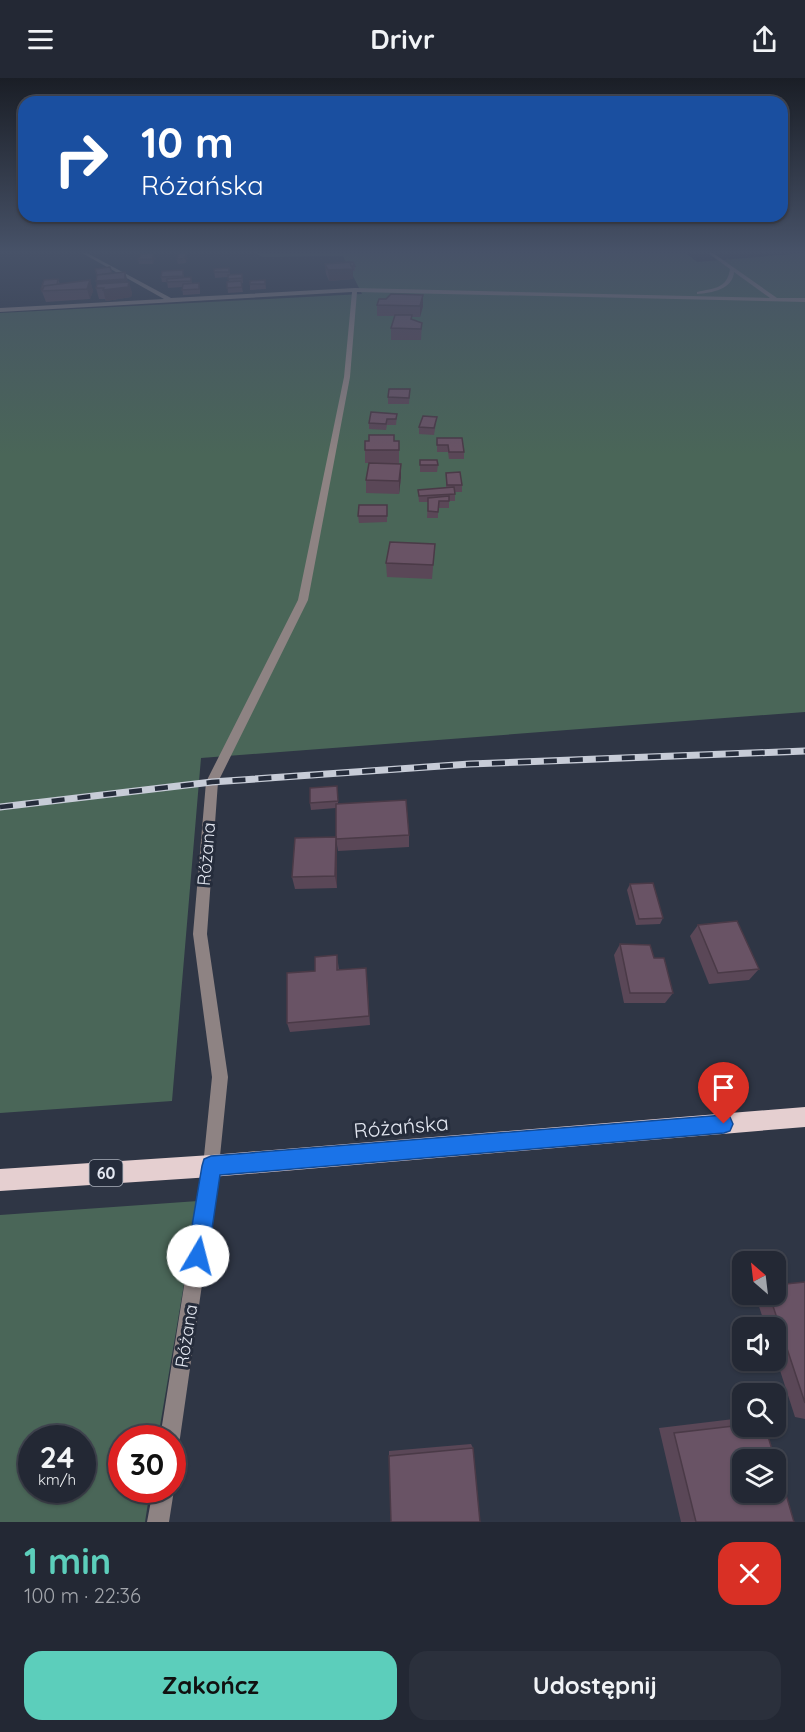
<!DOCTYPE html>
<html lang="pl">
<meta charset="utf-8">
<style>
body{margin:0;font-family:Quicksand,sans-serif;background:#2b303c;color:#f1f3f6;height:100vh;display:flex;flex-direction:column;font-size:22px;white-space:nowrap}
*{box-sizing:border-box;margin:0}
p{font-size:20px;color:#a3a6ac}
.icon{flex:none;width:33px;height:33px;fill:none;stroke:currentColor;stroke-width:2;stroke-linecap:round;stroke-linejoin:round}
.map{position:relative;height:1444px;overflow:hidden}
.side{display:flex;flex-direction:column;background:#232834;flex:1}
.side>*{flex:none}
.guide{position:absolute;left:18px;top:18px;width:770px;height:126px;border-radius:18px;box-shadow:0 2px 4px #0004,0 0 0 2px #40444f;background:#1a4fa0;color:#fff;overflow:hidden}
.needle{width:39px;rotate:332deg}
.fabs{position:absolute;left:732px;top:1173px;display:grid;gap:12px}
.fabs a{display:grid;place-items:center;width:54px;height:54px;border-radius:12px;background:#232834;box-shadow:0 2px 4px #0004,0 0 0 2px #40444f;font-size:30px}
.speed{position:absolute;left:18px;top:1347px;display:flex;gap:12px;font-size:30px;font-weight:700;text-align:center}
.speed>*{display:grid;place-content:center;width:78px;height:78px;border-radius:50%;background:#232834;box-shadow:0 2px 4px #0004,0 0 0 2px #40444f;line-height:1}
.speed small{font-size:15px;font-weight:400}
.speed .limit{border:9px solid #d22;background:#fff;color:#111}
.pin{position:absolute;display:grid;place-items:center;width:51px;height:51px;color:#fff;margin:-62px -26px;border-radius:50% 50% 50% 0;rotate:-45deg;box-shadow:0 0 6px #0007}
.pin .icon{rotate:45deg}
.me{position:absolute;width:66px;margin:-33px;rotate:8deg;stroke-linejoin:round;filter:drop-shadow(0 0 4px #0008)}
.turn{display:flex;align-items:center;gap:21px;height:126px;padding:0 24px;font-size:27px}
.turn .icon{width:78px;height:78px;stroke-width:2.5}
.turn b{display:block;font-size:42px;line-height:51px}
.round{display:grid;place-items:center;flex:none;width:63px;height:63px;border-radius:18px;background:#2b303c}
.summary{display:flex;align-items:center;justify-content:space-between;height:102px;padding:0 24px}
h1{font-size:36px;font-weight:700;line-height:45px;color:#5ccebb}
.cta{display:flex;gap:12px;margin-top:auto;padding:12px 24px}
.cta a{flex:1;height:69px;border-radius:18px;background:#5ccebb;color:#111;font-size:24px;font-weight:700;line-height:69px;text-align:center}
.cta a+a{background:#2b303c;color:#f1f3f6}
header{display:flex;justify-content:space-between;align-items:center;height:78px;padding:0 24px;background:#232834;font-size:27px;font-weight:700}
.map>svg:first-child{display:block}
.green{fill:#4a6658;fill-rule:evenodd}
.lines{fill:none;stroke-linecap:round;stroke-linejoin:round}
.minor{fill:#8e8383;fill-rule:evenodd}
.primary{fill:#e5cfd0;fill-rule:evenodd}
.rail-casing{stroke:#c7ccd7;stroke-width:7}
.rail{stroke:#252c3b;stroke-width:4.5;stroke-dasharray:13;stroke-linecap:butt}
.wall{fill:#5a4757}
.shaded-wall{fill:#4a3a47}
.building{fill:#695365;stroke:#4a3a47;stroke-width:1.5}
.route{fill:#1a73e8;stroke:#114b97;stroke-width:1.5}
.labels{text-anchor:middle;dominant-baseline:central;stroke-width:6;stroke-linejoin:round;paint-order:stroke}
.shield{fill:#252c3b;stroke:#abb0bb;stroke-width:1.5}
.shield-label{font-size:16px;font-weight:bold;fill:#e4e8f2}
.street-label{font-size:18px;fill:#e4e8f2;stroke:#252c3b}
.near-street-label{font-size:21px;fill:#e4e8f2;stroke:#252c3b}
</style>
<header><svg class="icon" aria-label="menu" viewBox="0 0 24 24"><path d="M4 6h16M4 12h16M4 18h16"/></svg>Drivr<svg class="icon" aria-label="share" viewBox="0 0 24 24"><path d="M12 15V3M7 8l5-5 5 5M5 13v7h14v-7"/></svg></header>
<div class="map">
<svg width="805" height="1444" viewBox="0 0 805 1444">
<rect width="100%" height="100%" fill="#2f3645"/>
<g class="green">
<polygon points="256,175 686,175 697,184 805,175 805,634 201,680 172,1023 0,1035 0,235 362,216 343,178 262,179"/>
<path d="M198,1123L158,1360H122V1412H150L145,1444H0V1137ZM32,1360H82V1412H32Z"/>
</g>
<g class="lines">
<g class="minor">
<path d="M82,175H87L171,220L355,210L770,220L734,194C733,211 712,215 697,216V214C714,210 727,211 730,191L708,175H713L777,220H805V224L357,214L350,299L308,522L218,704L207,856L228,999L219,1088L180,1360L177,1367L172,1369V1360H160L203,1088L212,999L193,856L206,704L298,522L344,299L352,214L0,234V230L164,221Z"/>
<polygon points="172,1409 174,1412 169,1444 147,1444 153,1412 172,1412"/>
</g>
<polygon class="primary" points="805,1029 805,1049 211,1099 0,1113 0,1091 211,1077"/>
<defs>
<polyline id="rail" points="0,729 212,704 470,686 805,673"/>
</defs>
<use href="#rail" class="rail-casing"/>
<use href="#rail" class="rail"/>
</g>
<g class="wall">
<polygon points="178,175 187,175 187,178 186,185 178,186 177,181"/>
<polygon points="155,180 153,186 139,186 138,181"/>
<polygon points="325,186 355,188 355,193 353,193 353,201 329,203 326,196"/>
<polygon points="229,190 230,197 242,196 243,205 241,205 243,214 228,215 227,204 229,203 228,199 215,200 214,191"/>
<polygon points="112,195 128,204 132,215 131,219 106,223 105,221 99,221 96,210 97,206"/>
<polygon points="184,197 184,200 191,199 192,206 199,205 200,211 200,216 183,217 182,209 168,210 167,204 162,204 161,199"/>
<polygon points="58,201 60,206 90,202 93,213 90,221 46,224 41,211"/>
<polygon points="265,202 266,211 250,212 250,206"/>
<polygon points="377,227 423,228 420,239 412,239 412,241 422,245 421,262 391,262 391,250 395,238 377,238"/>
<polygon points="410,311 409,326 388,326 388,319"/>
<polygon points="397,336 396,347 387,347 386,352 369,351 369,345"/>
<polygon points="436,345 434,357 419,356 419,349"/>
<polygon points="437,360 464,374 464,381 449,381 448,374 437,374"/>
<polygon points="394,363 399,363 399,385 371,385 401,386 401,399 399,416 366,415 366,402 369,385 365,385 365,372"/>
<polygon points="420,382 438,387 437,394 420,394"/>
<polygon points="446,395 462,407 462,414 455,414 455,423 449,423 449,430 438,430 438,440 427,440 428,424 419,424 418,412 446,410"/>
<polygon points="387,427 387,444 359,445 358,438"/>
<polygon points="435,466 432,501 387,499 386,485"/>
<polygon points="338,714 338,726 409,757 409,769 338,773 336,761 336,730 311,732 310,725"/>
<polygon points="337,771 337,810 295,811 292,799"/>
<polygon points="630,806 663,840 660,846 636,847 627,812"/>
<polygon points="698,847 759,891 749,902 709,906 690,858"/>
<polygon points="620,866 654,880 673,915 665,925 624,925 614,877"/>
<polygon points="337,877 339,892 367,900 370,947 290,954 287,945 315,893"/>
<polygon points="805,1204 805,1341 795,1339 776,1280 776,1250 766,1250 755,1216 776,1216"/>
<polygon points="742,1340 742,1348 794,1444 681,1444 659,1350"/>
<polygon points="471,1366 473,1370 389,1378 389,1373"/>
</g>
<g class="shaded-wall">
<polygon points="154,175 155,180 153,186 152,181"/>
<polygon points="186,175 187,178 186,185 185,180"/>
<polygon points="353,191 353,201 329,203 328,192"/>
<polygon points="125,194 128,204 129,204 132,215 131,219 106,223 103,212 104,210 98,210 96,203"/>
<polygon points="90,202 93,213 90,221 87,211"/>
<polygon points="423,217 423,228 420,239 420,228"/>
<polygon points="401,386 401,399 399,416 399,403"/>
<polygon points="336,759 337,771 337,810 335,798"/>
</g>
<g class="building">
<polygon points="154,175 152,181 138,181 141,176"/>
<polygon points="178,175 186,175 185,180 177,181"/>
<polygon points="350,184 353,191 328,192 325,186"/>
<polygon points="350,184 336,185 353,184 355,188 351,188"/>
<polygon points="110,189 112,195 97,197 95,191"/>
<polygon points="229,190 229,194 214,194 214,191"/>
<polygon points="183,192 183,198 161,199 162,193"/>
<polygon points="125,194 125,201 96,203 97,197"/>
<polygon points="242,196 242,200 228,201 228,197"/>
<polygon points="191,199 191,203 167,204 167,201"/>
<polygon points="58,201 57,207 44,208 43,211 41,211 44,202"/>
<polygon points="90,202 87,211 42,213 44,208"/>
<polygon points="265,202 265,206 250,206 250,203"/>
<polygon points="241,203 242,209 227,210 227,204"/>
<polygon points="129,204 128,209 103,212 104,210 96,210 97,206"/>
<polygon points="199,205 199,211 182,212 183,206"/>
<polygon points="391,216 423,217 420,228 377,227 379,221 386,221"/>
<polygon points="395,237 412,237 411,241 422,245 421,251 391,250"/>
<polygon points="389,311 410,311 409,320 388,319"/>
<polygon points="371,334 397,336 396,341 387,341 386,346 369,345"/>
<polygon points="423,338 437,339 434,350 419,349"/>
<polygon points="369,357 394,357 394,363 399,363 399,372 365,372 365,363 369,363"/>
<polygon points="437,360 462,360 464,374 449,374 448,367 437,367"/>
<polygon points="420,382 437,382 438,387 420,387"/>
<polygon points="369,385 401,386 399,403 366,402"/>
<polygon points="460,394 462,407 447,407 446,395"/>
<polygon points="454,409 455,416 419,418 418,412"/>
<polygon points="449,418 449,423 439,423 438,434 428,433 428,420"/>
<polygon points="359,427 387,427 387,438 358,438"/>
<polygon points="390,464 435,466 433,487 386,485"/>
<polygon points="337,708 338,723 310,725 310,710"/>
<polygon points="406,722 409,757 336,761 336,726"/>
<polygon points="336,759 335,798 292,799 295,760"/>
<polygon points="653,805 663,840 639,841 630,806"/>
<polygon points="737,843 759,891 718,895 698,847"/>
<polygon points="620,866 650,867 654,880 664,880 673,915 630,915"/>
<polygon points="337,877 337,892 366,890 369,938 287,945 287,895 315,893 315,879"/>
<polygon points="805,1204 805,1325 769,1216 776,1216 776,1207"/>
<polygon points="742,1347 742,1348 765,1348 775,1382 742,1382 742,1414 776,1414 776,1382 794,1444 696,1444 674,1355"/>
<polygon points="473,1370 480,1444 391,1444 389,1378"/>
</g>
<linearGradient id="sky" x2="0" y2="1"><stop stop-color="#1a1e26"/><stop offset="0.46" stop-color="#475268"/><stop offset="1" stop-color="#475268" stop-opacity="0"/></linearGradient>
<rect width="805" height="377" fill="url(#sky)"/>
<polygon class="route" points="724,1037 730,1039 733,1046 730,1053 724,1055 220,1097 208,1178 205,1186 198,1189 190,1186 187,1178 202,1088 204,1081 211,1078"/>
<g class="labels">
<rect class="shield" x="89.5" y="1082" width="33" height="26" rx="4.5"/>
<g class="shield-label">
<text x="106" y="1095">60</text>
</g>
<g class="street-label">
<text transform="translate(206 776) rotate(-85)">Różana</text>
<text transform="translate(186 1258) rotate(-81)">Różana</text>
</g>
<g class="near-street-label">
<text transform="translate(401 1048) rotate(-5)">Różańska</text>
</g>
</g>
</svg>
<div class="fabs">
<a><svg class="needle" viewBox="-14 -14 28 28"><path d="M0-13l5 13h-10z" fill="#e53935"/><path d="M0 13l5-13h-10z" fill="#a3a6ac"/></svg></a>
<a><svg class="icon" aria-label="sound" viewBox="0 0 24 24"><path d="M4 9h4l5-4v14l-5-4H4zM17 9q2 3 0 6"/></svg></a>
<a><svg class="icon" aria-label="search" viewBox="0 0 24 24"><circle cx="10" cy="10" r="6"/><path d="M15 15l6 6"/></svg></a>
<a><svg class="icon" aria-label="layers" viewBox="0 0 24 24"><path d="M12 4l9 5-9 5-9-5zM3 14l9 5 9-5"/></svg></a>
</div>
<div class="speed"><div>24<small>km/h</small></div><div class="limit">30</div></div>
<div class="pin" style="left:724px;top:1046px;background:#d93025"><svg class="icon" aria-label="arrive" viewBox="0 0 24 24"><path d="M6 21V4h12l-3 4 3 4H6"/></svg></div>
<svg class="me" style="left:198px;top:1178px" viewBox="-20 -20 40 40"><circle r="19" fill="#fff"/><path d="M0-13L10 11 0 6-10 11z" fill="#1a73e8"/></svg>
<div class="guide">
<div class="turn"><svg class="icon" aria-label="right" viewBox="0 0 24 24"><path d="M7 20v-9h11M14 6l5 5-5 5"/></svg><div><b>10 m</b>Różańska</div></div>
</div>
</div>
<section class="side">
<div class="summary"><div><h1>1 min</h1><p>100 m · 22:36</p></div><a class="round" style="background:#d93025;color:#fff"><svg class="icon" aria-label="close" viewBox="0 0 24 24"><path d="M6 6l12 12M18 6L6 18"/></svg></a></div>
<div class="cta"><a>Zakończ</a><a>Udostępnij</a></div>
</section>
